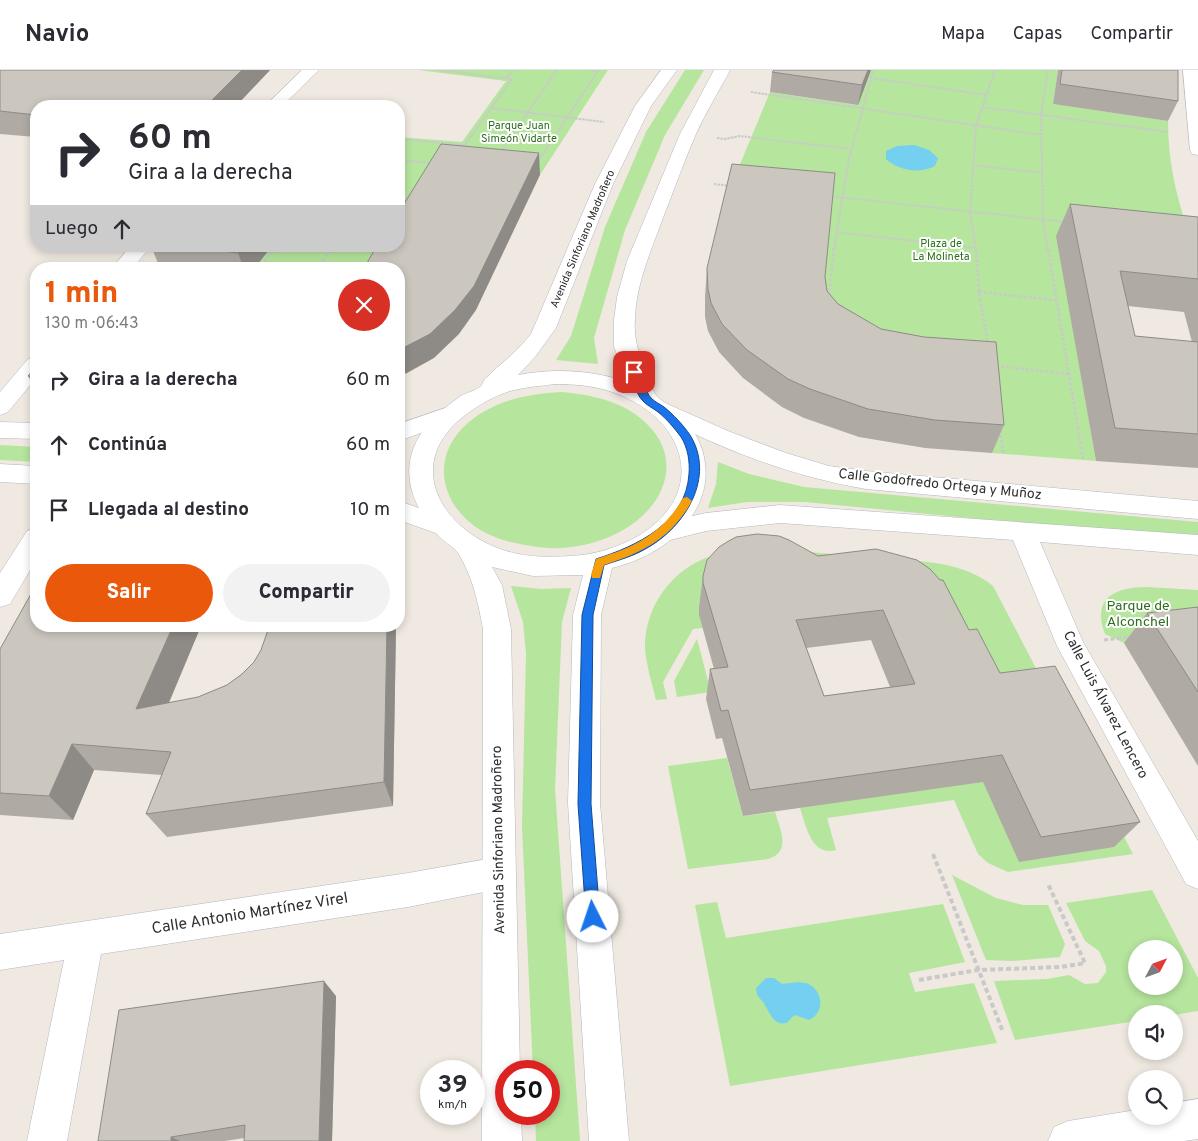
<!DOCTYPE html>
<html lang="es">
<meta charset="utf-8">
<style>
body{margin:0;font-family:Overpass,sans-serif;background:#f2f2f3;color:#2b2b33;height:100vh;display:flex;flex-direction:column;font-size:19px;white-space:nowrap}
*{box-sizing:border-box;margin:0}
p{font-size:16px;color:#7c7c81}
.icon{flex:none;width:28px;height:28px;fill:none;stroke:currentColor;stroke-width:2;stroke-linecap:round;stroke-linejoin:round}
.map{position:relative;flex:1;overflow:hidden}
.sheet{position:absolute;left:30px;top:192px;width:375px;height:370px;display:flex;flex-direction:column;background:#fff;border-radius:20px;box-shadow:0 2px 8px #0003}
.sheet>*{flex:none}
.hud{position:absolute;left:30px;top:30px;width:375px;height:152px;border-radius:20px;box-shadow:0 2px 8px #0003;background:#fff;color:#2b2b33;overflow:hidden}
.needle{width:32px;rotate:49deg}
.controls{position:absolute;left:1128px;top:870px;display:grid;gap:10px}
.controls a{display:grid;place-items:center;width:55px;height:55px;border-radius:50%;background:#fff;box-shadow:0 2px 8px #0003;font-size:25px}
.speed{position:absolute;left:420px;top:990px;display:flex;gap:10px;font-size:25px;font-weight:700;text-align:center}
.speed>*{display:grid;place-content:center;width:65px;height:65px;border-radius:50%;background:#fff;box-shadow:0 2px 8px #0003;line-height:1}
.speed small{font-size:12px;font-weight:400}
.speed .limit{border:8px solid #d22;background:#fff;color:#111}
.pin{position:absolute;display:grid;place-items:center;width:42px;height:42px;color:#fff;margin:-21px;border-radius:10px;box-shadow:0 2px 8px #0006}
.me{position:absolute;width:55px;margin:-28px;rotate:356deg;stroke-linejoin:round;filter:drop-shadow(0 0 4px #0008)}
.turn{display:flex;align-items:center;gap:18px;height:105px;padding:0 15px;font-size:22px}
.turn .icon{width:65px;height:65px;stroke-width:2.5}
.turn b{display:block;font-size:35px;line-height:42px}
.then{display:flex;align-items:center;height:48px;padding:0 15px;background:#0003;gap:10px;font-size:19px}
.round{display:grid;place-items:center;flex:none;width:52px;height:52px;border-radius:26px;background:#f2f2f3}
.head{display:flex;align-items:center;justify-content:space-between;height:85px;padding:0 15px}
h1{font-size:30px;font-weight:800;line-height:38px;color:#ea580c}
.button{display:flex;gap:10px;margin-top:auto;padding:10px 15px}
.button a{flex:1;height:58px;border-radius:30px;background:#ea580c;color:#fff;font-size:20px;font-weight:800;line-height:58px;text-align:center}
.button a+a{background:#f2f2f3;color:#2b2b33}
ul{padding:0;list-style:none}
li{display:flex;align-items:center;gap:15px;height:65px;padding:0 15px}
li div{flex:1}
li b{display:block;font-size:19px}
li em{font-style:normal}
header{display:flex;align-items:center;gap:30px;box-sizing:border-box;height:70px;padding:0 25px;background:#fff;border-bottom:1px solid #e1e1e2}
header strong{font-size:24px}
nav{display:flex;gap:28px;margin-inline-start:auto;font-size:18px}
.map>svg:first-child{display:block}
.green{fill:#b6e59e;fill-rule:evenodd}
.water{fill:#75cff0}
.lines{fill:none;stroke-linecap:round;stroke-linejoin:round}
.street-casing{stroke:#b4b7c1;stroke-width:1}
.secondary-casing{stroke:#b4b7c1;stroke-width:1}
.path-far3{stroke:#c9c9c9;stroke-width:2;stroke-dasharray:2.5 1;stroke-linecap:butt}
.path-far2{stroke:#c9c9c9;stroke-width:2.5;stroke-dasharray:3 2;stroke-linecap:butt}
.path-far1{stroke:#c9c9c9;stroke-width:3;stroke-dasharray:4 2.5;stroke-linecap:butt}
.path{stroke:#c9c9c9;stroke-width:4;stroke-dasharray:5 3;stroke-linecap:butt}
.street{fill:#fff;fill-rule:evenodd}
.secondary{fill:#fff;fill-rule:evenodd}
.wall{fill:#afaba4;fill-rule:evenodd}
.shaded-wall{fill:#8e8b86}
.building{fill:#cbc7bf;stroke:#8e8b86;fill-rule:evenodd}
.route{fill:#1a73e8;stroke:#114b97}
.slow{fill:#f59e0b}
.labels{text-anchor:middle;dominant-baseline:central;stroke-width:4;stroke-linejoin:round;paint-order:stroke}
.far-park-label{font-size:11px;fill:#2c6e1b;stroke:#fff}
.far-street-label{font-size:11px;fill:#2e2e2e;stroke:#fff}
.street-label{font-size:14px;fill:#2e2e2e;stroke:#fff}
.park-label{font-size:14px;fill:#2c6e1b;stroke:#fff}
.near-street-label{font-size:16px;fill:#2e2e2e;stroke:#fff}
</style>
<header>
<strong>Navio</strong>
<nav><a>Mapa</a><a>Capas</a><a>Compartir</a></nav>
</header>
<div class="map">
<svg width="1198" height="1071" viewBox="0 0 1198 1071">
<rect width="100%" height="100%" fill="#efe9e1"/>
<g class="green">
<polygon points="418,0 608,0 540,105 399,172 399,67 462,72 506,11"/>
<polygon points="685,0 704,0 665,65 625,160 594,268 598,294 556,290 571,266 605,157 646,62"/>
<path d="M871,0H1058L1053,34L1168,51C1168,88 1175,121 1186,155L1057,166L1096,391L992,383L985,301L882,290L729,121L770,22L857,35Z"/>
<polygon points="272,176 396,176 382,199 254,199"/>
<path d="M561,322C584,324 607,328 627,339C695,379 667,446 604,469C583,477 559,480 537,477C515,474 492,469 473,455C437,427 433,382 469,352C495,330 528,324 561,322Z"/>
<polygon points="0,375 36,377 36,392 0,390"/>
<polygon points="718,392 749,404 804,417 1198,452 1198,468 1123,463 805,432 747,432 708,438 716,414"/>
<path d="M756,477C792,480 828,484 864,487C906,491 960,488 993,516L1133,784L1008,802L988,793L978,784L954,730L827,748L836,780C811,787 806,755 800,738L961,589L700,529L699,545L703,558L693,559L663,612L667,629L656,630C652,613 646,595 645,577C645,536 672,499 711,486C725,481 741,480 756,477Z"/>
<polygon points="511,516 541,519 571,518 562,552 555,719 580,1071 536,1071 535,1044 549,1044 549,1001 533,1001 522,756 526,583 523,552"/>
<path d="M1147,517L1198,520V564L1124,573L1105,564C1091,528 1115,517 1147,517Z"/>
<polygon points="697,569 711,622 677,627 674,611"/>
<path d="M727,688L743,746L775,742C780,759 792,782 768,789L688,799L668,696Z"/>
<polygon points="952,805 996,828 1023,835 1048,835 1065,874 1060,887 1013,891 986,890"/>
<path d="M1152,820L1198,908V941L1174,945L1136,944V951L1015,970L994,911L1047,909L1069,905L1085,914L1098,913L1106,902V896L1099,881L1085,871L1066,833ZM1136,879H1174V916H1136Z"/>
<polygon points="717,832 726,868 943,834 965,892 909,903 915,922 974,913 997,973 730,1016 695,835"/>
</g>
<g class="water">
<path d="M914,75L929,80L938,88L935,96C920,104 899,101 886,89V81L897,76Z"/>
<path d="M766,908H774L782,914C790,913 798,911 806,913C823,919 826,942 809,950L795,945C791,947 789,952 786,953C774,956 769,942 765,935C761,927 757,930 756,918Z"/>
</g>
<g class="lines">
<defs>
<g id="street">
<polygon points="302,0 319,0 282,36 265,36"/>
<polygon points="1183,0 1198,0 1198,85 1192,84 1190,80"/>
<polygon points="131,176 151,176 132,199 111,199"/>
<polygon points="36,287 36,308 8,342 0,345 0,322 28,289"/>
<path d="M663,332L728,361L786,383L829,396L866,401L1198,431V449L866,419C802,408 742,387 684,359C673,354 658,350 652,340L655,335Z"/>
<polygon points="451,336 459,339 463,344 459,349 399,371 399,354"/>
<polygon points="0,352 36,353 36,369 0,368"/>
<polygon points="0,394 36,396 36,414 0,412"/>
<polygon points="399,431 453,450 457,457 453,464 444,466 399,450"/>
<polygon points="780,435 1198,465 1198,485 1040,472 1083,572 1198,771 1198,819 1186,814 1057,576 1013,470 780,453 706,461 662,472 653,469 649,462 653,455 706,443"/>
<polygon points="36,458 36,490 10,534 0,537 0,503 27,461"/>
<polygon points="499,787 511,792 516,803 511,814 499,819 408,837 101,884 67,1071 27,1071 64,890 0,900 0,864 408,803"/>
<polygon points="1198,1029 1198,1069 1184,1071 1048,1071 1054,1057 1068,1051 1136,1040 1136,1046 1174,1046 1174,1033"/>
</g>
<path id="secondary" d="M661,0H677L651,36L613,114L556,258L535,287L518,305C555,298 591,300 628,312L614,277V250L617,227L627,191L680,64L714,0H730C719,21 706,42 696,64C684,91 674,120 663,148C651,181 636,214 635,249C633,272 641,290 650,311C651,315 653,321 656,325C661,332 673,336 679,343C708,372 715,411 692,446C673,474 644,490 612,498L601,545L600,733L629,1071H589L568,733L573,545L583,505L533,506L492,497L502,515L511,559L520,1001H506V1044H521L522,1071H482L483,559C478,532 473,507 458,483C453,476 442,471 436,463C407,429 397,390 429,353C438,343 449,334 461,326C466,323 477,320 481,316C483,314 483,311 485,309C500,294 517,282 531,264L595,114L635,36ZM555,314C576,314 598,316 618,324C688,352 708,424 638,466C617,478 594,485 570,486C545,488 518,487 495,477C441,455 407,397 458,351C473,338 491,327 510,321C525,317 540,316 555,314Z"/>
</defs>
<use href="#street" class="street-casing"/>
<use href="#secondary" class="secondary-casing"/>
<g class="path-far3">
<polyline points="439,0 512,9 462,79"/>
<polyline points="1048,0 1041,44 1043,150 1048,180"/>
<polyline points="506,8 514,0"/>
<polyline points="871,8 873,0"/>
<polyline points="751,22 1042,65"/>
<polyline points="983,37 1168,62"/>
<polyline points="492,38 604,52"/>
<polyline points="717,68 725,69 740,66 850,79"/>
<polyline points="399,69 464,75"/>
<polyline points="500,83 557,0"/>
<polyline points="399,90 433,93"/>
<polyline points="538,91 598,1 590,0"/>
<polyline points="972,95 1042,103"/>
<polyline points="714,114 731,116"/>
<polyline points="829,126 1066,152"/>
<polyline points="836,162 976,178"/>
<polyline points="356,176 380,179"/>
<polyline points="273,180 276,176"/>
<polyline points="330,180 333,176"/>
<polyline points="834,180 849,89 871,8 987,25"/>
<polyline points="976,180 970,142 976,56 995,0"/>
</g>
<g class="path-far2">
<polyline points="976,179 979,222 988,275"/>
<polyline points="1048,179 1083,389"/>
<polyline points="258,199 274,179"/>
<polyline points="317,199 331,179"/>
<polyline points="979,222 1056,230"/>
<polyline points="829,226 834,179"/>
<polyline points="996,296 1068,304"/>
<polyline points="1000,360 1003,383"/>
</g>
<polyline class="path-far1" points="1104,570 1130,567"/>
<g class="path">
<polyline points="933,784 1003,962"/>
<polyline points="919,910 978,900 1061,897 1085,893 1048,814"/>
</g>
<use href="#street" class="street"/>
<use href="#secondary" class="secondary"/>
</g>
<g class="wall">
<polygon points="0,0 270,0 236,36 36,36 36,67 0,64"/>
<polygon points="774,0 871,0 858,35 770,22 772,2"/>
<polygon points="1058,0 1178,0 1178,31 1168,51 1053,34"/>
<path d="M1070,134L1198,147V398L1096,391L1056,166ZM1128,236L1184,242L1192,272L1135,266Z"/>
<polygon points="151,176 272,176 254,199 168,199 160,198"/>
<polygon points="707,198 825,207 827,221 838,234 1004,355 992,383 925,378 859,367 804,348 782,337 743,308 719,282 708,261 705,247 705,226"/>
<polygon points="36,297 36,321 28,306"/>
<path d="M818,486L969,560L1000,603L1140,752L1114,777L1019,792L983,712L743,746L722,668L716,669L706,629L710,599H714L699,545V537L703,506ZM871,570L890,617L824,626L806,578Z"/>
<polygon points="1198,537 1198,696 1124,573 1147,543"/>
<polygon points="36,556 201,556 169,633 198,627 227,615 242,604 254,592 261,580 268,560 267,556 396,556 393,736 167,767 146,744 162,705 94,700 73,750 0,745 0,579"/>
<polygon points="336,926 332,1071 244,1071 244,1068 225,1071 98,1071"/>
</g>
<g class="shaded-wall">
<polygon points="242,0 270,0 236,36 206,36"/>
<polygon points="868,0 871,0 858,35 862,15"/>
<polygon points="539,83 540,105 476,240 459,264 434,288 407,303 399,306 399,280"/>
<polygon points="243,176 272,176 254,199 244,199 238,183"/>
<polygon points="173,556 201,556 155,665 136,639"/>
<polygon points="387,556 396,556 393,736 384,712"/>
<polygon points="72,674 94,700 73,750 49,726"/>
<polygon points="324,911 336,926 332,1071 319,1071"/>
<polygon points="171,1067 180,1071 171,1071"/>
</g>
<g class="building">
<polygon points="0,0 242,0 206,36 193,36 159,34 157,36 36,36 36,45 0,41"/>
<polygon points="774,0 868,0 862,15 772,2"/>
<polygon points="1062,0 1178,0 1178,31 1060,14"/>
<polygon points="441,74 539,83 474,216 455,240 430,264 399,280 399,199 367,199 368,191 377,176 399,176 399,142"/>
<polygon points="732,94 835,103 825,207 827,221 838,234 881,259 924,267 996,272 1004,355 935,350 868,339 810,319 788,309 747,280 722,254 711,233 708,219 707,198"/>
<polygon points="1070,134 1198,147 1198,209 1120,201 1135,266 1198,272 1198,364 1115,358"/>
<polygon points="184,176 243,176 238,183"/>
<polygon points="36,297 36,307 28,306"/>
<path d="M757,464L779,466L789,470L818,486L876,479L917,490L930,499L940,510H943L969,560L977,559L1000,603L1055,596L1140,752L1041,767L1002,685L750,720L728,640L721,641L710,599L728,597L703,513V506L707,490L719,477L727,472L736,467ZM883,540L915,614L824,626L796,550Z"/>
<polygon points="36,515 36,556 173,556 136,639 198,627 227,615 242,604 254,592 261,580 268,560 267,556 387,556 384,712 146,744 171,682 72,674 49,726 0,723 0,579"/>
<polygon points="1198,537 1198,622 1147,543"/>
<polygon points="324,911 319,1071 244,1071 245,1055 171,1067 171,1071 98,1071 119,940"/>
</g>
<path class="route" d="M634,299C644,303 644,321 651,328C655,332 660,334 664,337C673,344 684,356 690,365C716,407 685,457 647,478C634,486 619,490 604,495L593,545L591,734L600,847L598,852L593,854L588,852L586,847L578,734L582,545L596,489C637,476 686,453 689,404C690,392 688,378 681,367C675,359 666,348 658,342C653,338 646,335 642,330C636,323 633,311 630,302Z"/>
<path class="slow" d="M687,427L692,431C671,468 644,482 604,495L600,508H592L591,505L596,489C635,477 662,464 683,428Z"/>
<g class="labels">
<g class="far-park-label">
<text x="519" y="56">Parque Juan<tspan x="519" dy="13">Simeón Vidarte</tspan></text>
<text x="941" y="174">Plaza de<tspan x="941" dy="13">La Molineta</tspan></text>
</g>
<g class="far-street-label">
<text transform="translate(583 169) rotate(-67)">Avenida Sinforiano Madroñero</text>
</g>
<g class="street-label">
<text transform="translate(940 415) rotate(6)">Calle Godofredo Ortega y Muñoz</text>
<text transform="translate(1105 635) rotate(62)">Calle Luis Álvarez Lencero</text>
<text transform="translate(499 770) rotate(-91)">Avenida Sinforiano Madroñero</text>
</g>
<g class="park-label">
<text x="1138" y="536">Parque de<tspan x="1138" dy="16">Alconchel</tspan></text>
</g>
<g class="near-street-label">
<text transform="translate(250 844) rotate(-9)">Calle Antonio Martínez Virel</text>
</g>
</g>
</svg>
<div class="controls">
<a><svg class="needle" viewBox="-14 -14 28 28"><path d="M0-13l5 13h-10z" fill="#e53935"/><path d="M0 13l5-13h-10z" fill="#7c7c81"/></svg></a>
<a><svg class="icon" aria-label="sound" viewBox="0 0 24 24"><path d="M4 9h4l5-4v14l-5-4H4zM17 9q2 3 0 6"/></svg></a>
<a><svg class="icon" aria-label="search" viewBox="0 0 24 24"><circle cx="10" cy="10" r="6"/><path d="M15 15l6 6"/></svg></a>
</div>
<div class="speed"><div>39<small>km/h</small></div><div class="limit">50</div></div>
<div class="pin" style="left:634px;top:302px;background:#d93025"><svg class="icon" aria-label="arrive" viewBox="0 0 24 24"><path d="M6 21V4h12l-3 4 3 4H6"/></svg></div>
<svg class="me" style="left:593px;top:847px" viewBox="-20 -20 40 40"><circle r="19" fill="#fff"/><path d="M0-13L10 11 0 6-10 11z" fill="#1a73e8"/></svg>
<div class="hud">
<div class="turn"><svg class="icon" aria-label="right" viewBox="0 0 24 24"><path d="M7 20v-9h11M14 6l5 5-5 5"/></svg><div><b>60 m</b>Gira a la derecha</div></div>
<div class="then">Luego<svg class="icon" aria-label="ahead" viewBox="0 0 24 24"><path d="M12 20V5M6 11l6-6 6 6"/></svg></div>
</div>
<section class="sheet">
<div class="head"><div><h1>1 min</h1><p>130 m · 06:43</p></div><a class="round" style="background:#d93025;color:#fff"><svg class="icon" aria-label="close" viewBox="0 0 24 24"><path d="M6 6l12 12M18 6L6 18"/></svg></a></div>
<ul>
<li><svg class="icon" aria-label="right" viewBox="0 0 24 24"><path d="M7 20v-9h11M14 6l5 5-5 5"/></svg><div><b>Gira a la derecha</b></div><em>60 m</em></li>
<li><svg class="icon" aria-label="ahead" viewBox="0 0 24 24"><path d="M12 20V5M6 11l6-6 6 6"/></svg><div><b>Continúa</b></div><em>60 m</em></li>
<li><svg class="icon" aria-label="arrive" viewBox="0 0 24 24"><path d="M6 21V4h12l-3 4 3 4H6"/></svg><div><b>Llegada al destino</b></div><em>10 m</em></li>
</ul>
<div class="button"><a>Salir</a><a>Compartir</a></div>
</section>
</div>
